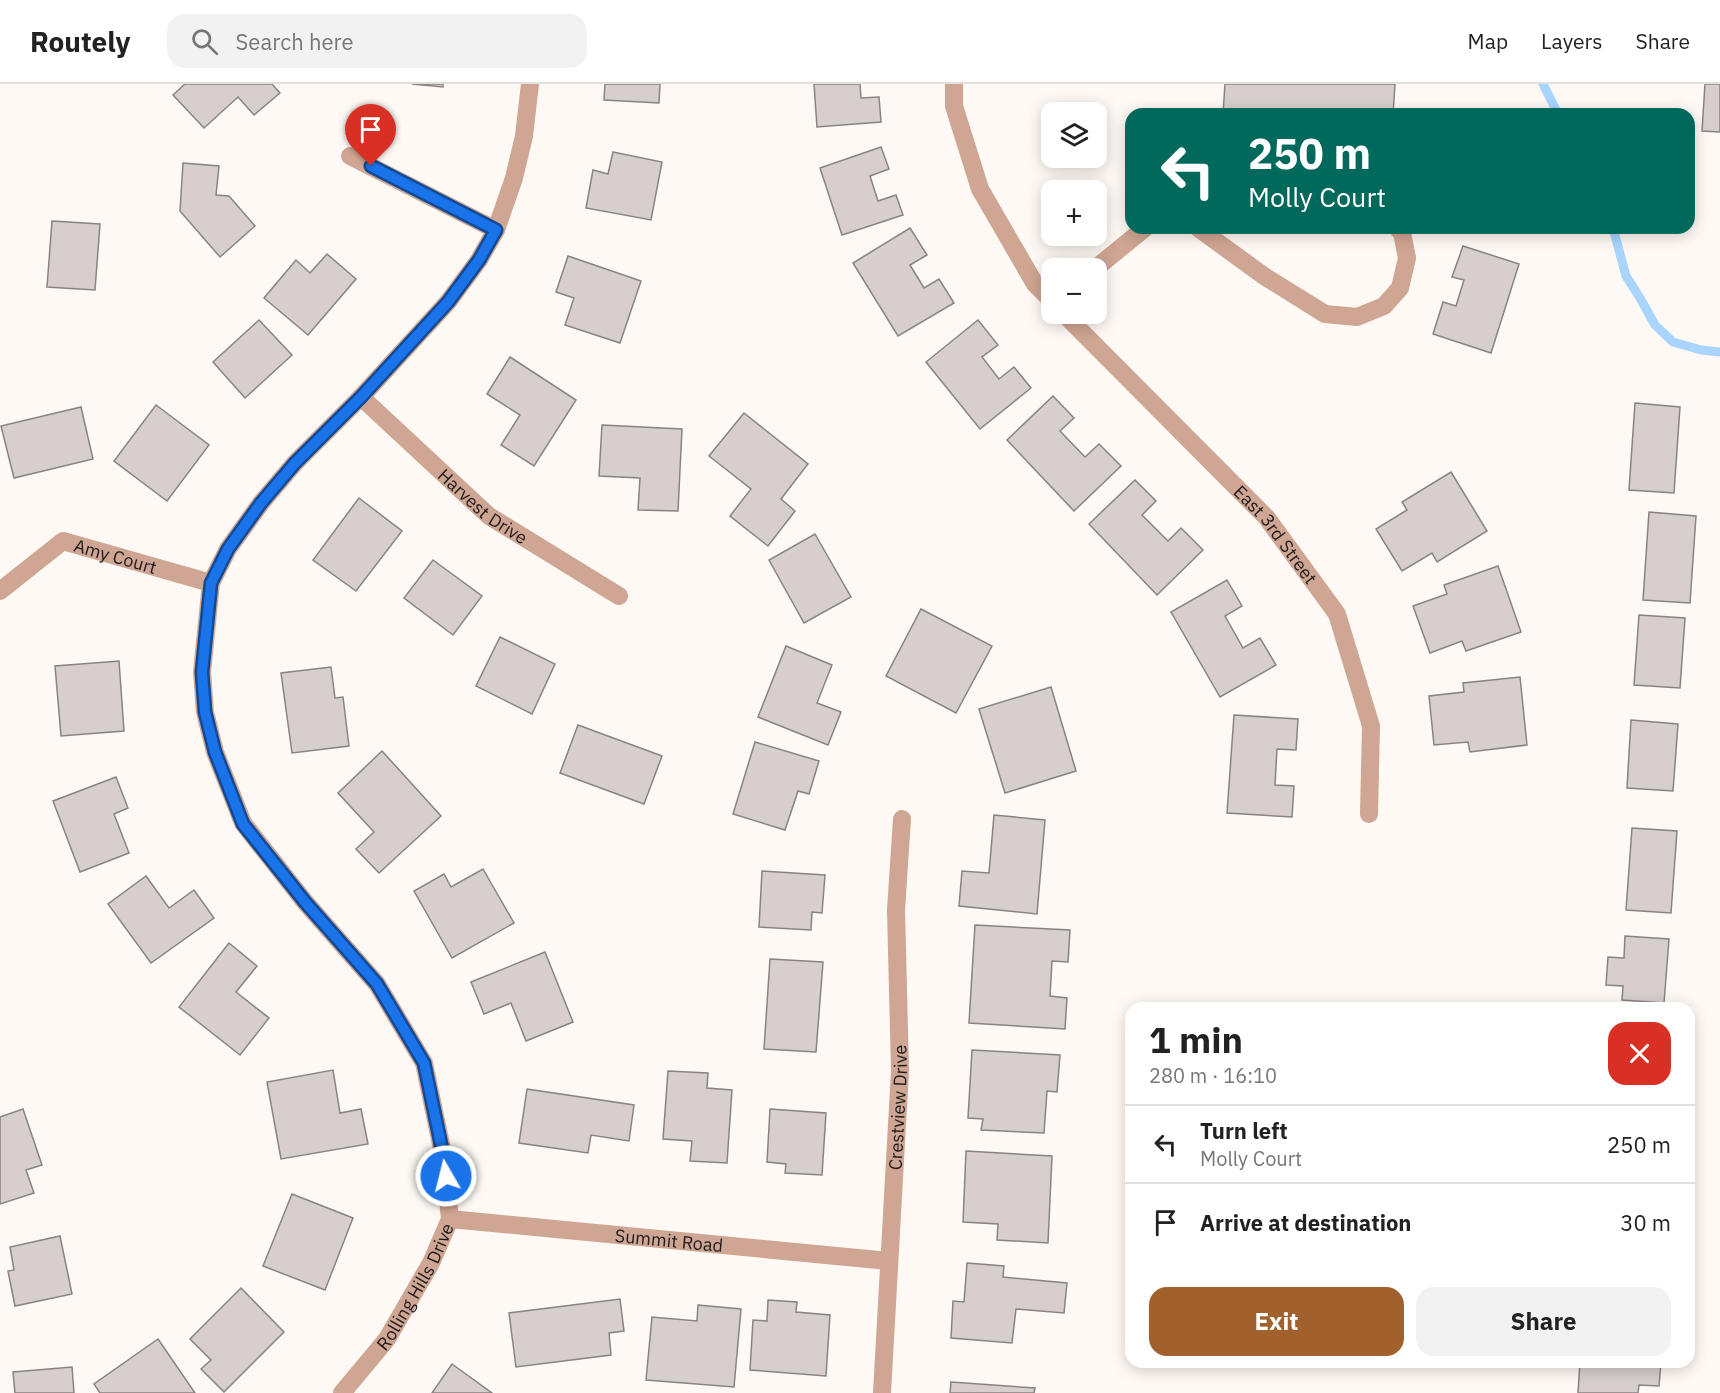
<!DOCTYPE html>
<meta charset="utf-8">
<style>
body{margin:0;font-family:"IBM Plex Sans",sans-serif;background:#f2f2f2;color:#222;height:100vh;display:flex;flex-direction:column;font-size:22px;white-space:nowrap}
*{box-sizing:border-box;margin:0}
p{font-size:20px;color:#767676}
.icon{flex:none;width:33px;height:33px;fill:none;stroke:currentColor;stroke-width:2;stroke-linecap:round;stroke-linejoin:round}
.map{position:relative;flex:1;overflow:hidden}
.side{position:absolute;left:1125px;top:918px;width:570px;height:366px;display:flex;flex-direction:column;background:#fff;border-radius:18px;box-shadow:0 3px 15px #0003}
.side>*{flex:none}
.banner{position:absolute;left:1125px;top:24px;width:570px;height:126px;border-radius:18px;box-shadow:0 3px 15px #0003;background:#00695c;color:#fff;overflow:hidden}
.buttons{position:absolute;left:1041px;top:18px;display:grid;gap:12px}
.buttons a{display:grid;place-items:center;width:66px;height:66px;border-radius:12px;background:#fff;box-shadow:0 3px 15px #0003;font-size:30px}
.pin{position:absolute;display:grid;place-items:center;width:51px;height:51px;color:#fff;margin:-62px -26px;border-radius:50% 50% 50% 0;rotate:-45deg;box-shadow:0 0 6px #0007}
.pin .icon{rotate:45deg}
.me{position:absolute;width:66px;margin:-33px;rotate:352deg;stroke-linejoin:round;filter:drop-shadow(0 0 4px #0008)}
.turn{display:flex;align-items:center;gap:21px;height:126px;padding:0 24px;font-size:27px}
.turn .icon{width:78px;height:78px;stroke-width:2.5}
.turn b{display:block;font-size:42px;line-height:51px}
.round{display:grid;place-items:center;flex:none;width:63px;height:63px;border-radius:18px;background:#f2f2f2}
.headline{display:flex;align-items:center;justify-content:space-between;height:102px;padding:0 24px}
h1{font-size:36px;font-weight:700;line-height:45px}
.action{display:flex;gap:12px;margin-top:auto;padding:12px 24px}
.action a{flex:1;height:69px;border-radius:18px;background:#a2602d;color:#fff;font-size:24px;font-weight:700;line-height:69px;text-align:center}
.action a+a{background:#f2f2f2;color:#222}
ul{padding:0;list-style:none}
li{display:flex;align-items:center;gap:18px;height:78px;padding:0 24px;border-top:2px solid #e0e0e0}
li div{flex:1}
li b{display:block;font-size:22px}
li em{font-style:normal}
header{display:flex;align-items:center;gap:36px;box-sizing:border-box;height:84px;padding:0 30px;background:#fff;border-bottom:2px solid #e0e0e0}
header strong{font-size:28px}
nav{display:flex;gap:33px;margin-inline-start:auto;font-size:21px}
.search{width:420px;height:54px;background:#f2f2f2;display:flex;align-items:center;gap:15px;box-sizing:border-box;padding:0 21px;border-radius:18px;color:#767676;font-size:22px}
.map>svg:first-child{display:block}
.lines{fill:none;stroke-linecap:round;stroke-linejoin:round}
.stream{stroke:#a8d4fe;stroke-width:9}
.building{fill:#d6cfcd;stroke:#8a8382;stroke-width:1.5}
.minor{stroke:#cfa593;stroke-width:18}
.route-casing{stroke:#114b97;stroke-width:15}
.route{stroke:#1a73e8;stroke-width:10}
.labels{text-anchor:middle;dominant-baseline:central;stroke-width:6;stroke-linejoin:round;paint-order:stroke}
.street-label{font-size:18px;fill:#1d1b1a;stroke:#fef9f4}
</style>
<header>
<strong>Routely</strong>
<div class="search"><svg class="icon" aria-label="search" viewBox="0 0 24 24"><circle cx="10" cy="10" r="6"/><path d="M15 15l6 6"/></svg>Search here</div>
<nav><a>Map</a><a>Layers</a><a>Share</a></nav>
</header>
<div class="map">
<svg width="1720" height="1309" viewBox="0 0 1720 1309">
<rect width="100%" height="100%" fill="#fef9f4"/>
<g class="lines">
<g class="stream">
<polyline points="1543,0 1558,30"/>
<polyline points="1613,144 1626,192 1640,214 1655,241 1673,258 1701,266 1720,268"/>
</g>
</g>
<g class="building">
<polygon points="185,0 272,0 280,9 254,31 238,13 204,44 173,11"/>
<polygon points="412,0 443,0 443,3"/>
<polygon points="605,0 660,0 659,19 604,16"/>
<polygon points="814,0 860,0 861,14 879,13 881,38 817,43"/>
<polygon points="1225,0 1395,0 1393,30 1223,30"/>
<polygon points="1705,0 1720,0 1720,48 1702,47"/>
<polygon points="881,63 889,85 870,92 878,117 896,111 903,131 842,151 820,84"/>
<polygon points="613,68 662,78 651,136 586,124 593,86 608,90"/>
<polygon points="183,79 219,82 216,111 229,112 255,142 220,173 180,127"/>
<polygon points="52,137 100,140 95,206 47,203"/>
<polygon points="910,144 927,171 910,181 924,204 939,195 954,219 898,252 853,179"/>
<polygon points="1463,162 1519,180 1491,269 1433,250 1443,218 1456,222 1464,196 1452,193"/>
<polygon points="327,170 356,195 308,251 264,214 296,176 310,189"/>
<polygon points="568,172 641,197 620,259 565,241 574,214 556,208"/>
<polygon points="259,236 292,271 245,314 213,278"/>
<polygon points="978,236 998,261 982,273 999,295 1014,283 1031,304 980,345 926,278"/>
<polygon points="510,273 576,316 534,382 501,361 520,331 487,310"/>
<polygon points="1053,312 1074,334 1060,347 1085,373 1099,360 1121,382 1074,427 1007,356"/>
<polygon points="1635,319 1680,323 1674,409 1629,406"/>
<polygon points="156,321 209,361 167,417 114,377"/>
<polygon points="81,323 93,375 14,394 1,342"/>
<polygon points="744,329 808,380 781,415 795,427 768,462 730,432 751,405 709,372"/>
<polygon points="602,341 682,345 678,427 638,426 640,394 599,392"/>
<polygon points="1451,388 1487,447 1437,478 1432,469 1402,487 1376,445 1407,426 1402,418"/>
<polygon points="1135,396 1156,417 1142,431 1168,457 1181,444 1203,466 1157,511 1089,440"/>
<polygon points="359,414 402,447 356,507 313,476"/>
<polygon points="1649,428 1696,432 1690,519 1643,516"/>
<polygon points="815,450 851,513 804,539 769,476"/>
<polygon points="433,476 482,512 453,551 404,514"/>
<polygon points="1498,482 1521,548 1466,567 1462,557 1430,569 1413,522 1447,510 1444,501"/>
<polygon points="1227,496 1242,522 1225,532 1243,564 1260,554 1276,581 1220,613 1171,528"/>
<polygon points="921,525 992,562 956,629 886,592"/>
<polygon points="1639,531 1685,534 1680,604 1634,601"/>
<polygon points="500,553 555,580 532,630 476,602"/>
<polygon points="786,562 832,581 817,619 841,628 828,661 758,633"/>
<polygon points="119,577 124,647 61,652 55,582"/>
<polygon points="331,583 335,614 343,613 349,662 292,669 281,589"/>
<polygon points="1520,593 1527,661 1470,668 1468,658 1434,661 1429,612 1464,608 1463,599"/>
<polygon points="1051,603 1076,687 1005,709 979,625"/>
<polygon points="1234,631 1298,635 1296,666 1277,665 1275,701 1294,702 1292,733 1227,729"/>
<polygon points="1631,636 1678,640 1673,707 1627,704"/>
<polygon points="578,641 662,672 644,720 560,689"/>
<polygon points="755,658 819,677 809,710 798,707 785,746 733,730"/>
<polygon points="382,667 441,732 379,789 356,765 374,748 338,709"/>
<polygon points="116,693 128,724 114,730 129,769 80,788 53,717"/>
<polygon points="994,731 1045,736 1037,830 959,822 962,787 989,789"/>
<polygon points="1632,744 1677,747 1671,829 1626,826"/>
<polygon points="483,785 514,839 452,874 414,807 444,790 451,803"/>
<polygon points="762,787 825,791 822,829 812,828 811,846 759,843"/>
<polygon points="146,792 169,824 194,806 214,834 151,879 108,820"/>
<polygon points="975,841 1070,846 1068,878 1052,877 1050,912 1067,914 1065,945 969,939"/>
<polygon points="1625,852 1669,855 1664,919 1622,916 1623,902 1606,901 1608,873 1624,874"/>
<polygon points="229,859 257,882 236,908 269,934 240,971 179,923"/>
<polygon points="545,868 573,938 526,957 511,919 484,930 471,898"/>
<polygon points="770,875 823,878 816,968 764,965"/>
<polygon points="972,966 1060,971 1057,1008 1047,1007 1044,1049 981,1046 983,1035 968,1034"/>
<polygon points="333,986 340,1029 361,1025 368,1060 281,1075 267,998"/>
<polygon points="668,987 708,989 707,1004 732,1006 727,1079 690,1077 692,1057 663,1055"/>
<polygon points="527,1005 634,1021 629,1057 591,1051 588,1069 519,1059"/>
<polygon points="23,1025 42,1081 26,1086 34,1109 0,1120 0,1033"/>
<polygon points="770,1025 826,1029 822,1091 785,1089 786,1080 767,1078"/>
<polygon points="966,1067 1052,1072 1048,1159 997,1156 998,1140 963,1138"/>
<polygon points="292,1110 353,1134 325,1206 263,1182"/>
<polygon points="60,1152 72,1210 15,1222 8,1187 14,1186 10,1163"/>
<polygon points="967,1179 1004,1182 1003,1193 1067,1199 1064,1229 1016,1225 1012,1259 951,1254 953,1217 964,1218"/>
<polygon points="241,1204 284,1248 224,1308 201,1285 211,1276 190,1255"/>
<polygon points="620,1215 624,1247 609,1249 611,1271 516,1283 509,1229"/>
<polygon points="768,1216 797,1218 796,1228 830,1231 826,1292 750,1286 753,1236 767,1237"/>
<polygon points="698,1221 741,1225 734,1303 646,1296 652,1233 697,1237"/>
<polygon points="158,1255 195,1309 100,1309 94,1300"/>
<polygon points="1580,1278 1661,1278 1659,1302 1639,1301 1638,1309 1578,1309"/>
<polygon points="452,1280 492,1309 432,1309"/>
<polygon points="72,1283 74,1309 15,1309 13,1288"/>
<polygon points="951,1298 1035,1304 1034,1309 950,1309"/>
</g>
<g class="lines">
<g class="minor">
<polyline points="954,0 954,22 980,105 1035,200 1052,217"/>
<polyline points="350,72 496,146"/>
<polyline points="1198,144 1264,192 1325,230 1357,233 1384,222 1400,204 1407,174 1402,149 1397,144"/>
<polyline points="1096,184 1145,144"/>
<path id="s1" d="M1064,230L1267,434L1337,530L1371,642L1369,730"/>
<path id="s2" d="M361,313L489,432L619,512"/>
<path id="s3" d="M0,507L63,457L211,499"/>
<path id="s4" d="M450,1135L889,1177"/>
<path id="s5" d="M342,1309L387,1255L431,1179L450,1135L443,1070L424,979L377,900L305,818L243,739L215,668L205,628L202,588L211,499L228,465L261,419L295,379L361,313L448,218L479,176L496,146L514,94L524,52L530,0"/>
<path id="s6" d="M882,1309L900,987L896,826L902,735"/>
</g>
</g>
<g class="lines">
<defs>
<polyline id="route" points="371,82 496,146 479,176 448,218 361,313 295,379 261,419 228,465 211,499 202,588 205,628 215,668 243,740 305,818 377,900 424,979 443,1070 446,1092"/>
</defs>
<use href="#route" class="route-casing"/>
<use href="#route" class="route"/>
</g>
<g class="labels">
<g class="street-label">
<text stroke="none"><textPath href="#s2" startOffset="164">Harvest Drive</textPath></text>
<text stroke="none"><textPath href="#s1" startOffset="306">East 3rd Street</textPath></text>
<text stroke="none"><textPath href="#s3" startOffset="135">Amy Court</textPath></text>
<text stroke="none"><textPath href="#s6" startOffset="286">Crestview Drive</textPath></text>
<text stroke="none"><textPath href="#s4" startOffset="220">Summit Road</textPath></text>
<text stroke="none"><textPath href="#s5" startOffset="130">Rolling Hills Drive</textPath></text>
</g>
</g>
</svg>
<div class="buttons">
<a><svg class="icon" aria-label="layers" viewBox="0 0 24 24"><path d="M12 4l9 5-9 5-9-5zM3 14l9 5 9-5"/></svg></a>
<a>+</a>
<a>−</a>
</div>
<div class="pin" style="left:371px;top:82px;background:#d93025"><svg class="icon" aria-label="arrive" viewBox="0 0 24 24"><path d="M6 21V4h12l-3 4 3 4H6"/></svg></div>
<svg class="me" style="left:446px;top:1092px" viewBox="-20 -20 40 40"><circle r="17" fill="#1a73e8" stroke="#fff" stroke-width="3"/><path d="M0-11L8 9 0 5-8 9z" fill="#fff"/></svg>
<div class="banner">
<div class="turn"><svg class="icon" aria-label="left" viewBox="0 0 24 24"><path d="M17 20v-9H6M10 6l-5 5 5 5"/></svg><div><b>250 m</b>Molly Court</div></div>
</div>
<section class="side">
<div class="headline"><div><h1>1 min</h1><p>280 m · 16:10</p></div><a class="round" style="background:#d93025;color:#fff"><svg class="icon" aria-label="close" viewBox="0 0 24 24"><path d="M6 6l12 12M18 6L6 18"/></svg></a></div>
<ul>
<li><svg class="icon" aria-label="left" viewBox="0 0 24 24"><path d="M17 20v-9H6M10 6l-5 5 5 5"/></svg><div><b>Turn left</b><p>Molly Court</p></div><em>250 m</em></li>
<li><svg class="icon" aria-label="arrive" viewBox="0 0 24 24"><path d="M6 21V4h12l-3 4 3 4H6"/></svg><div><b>Arrive at destination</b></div><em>30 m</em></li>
</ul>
<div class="action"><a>Exit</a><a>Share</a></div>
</section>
</div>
